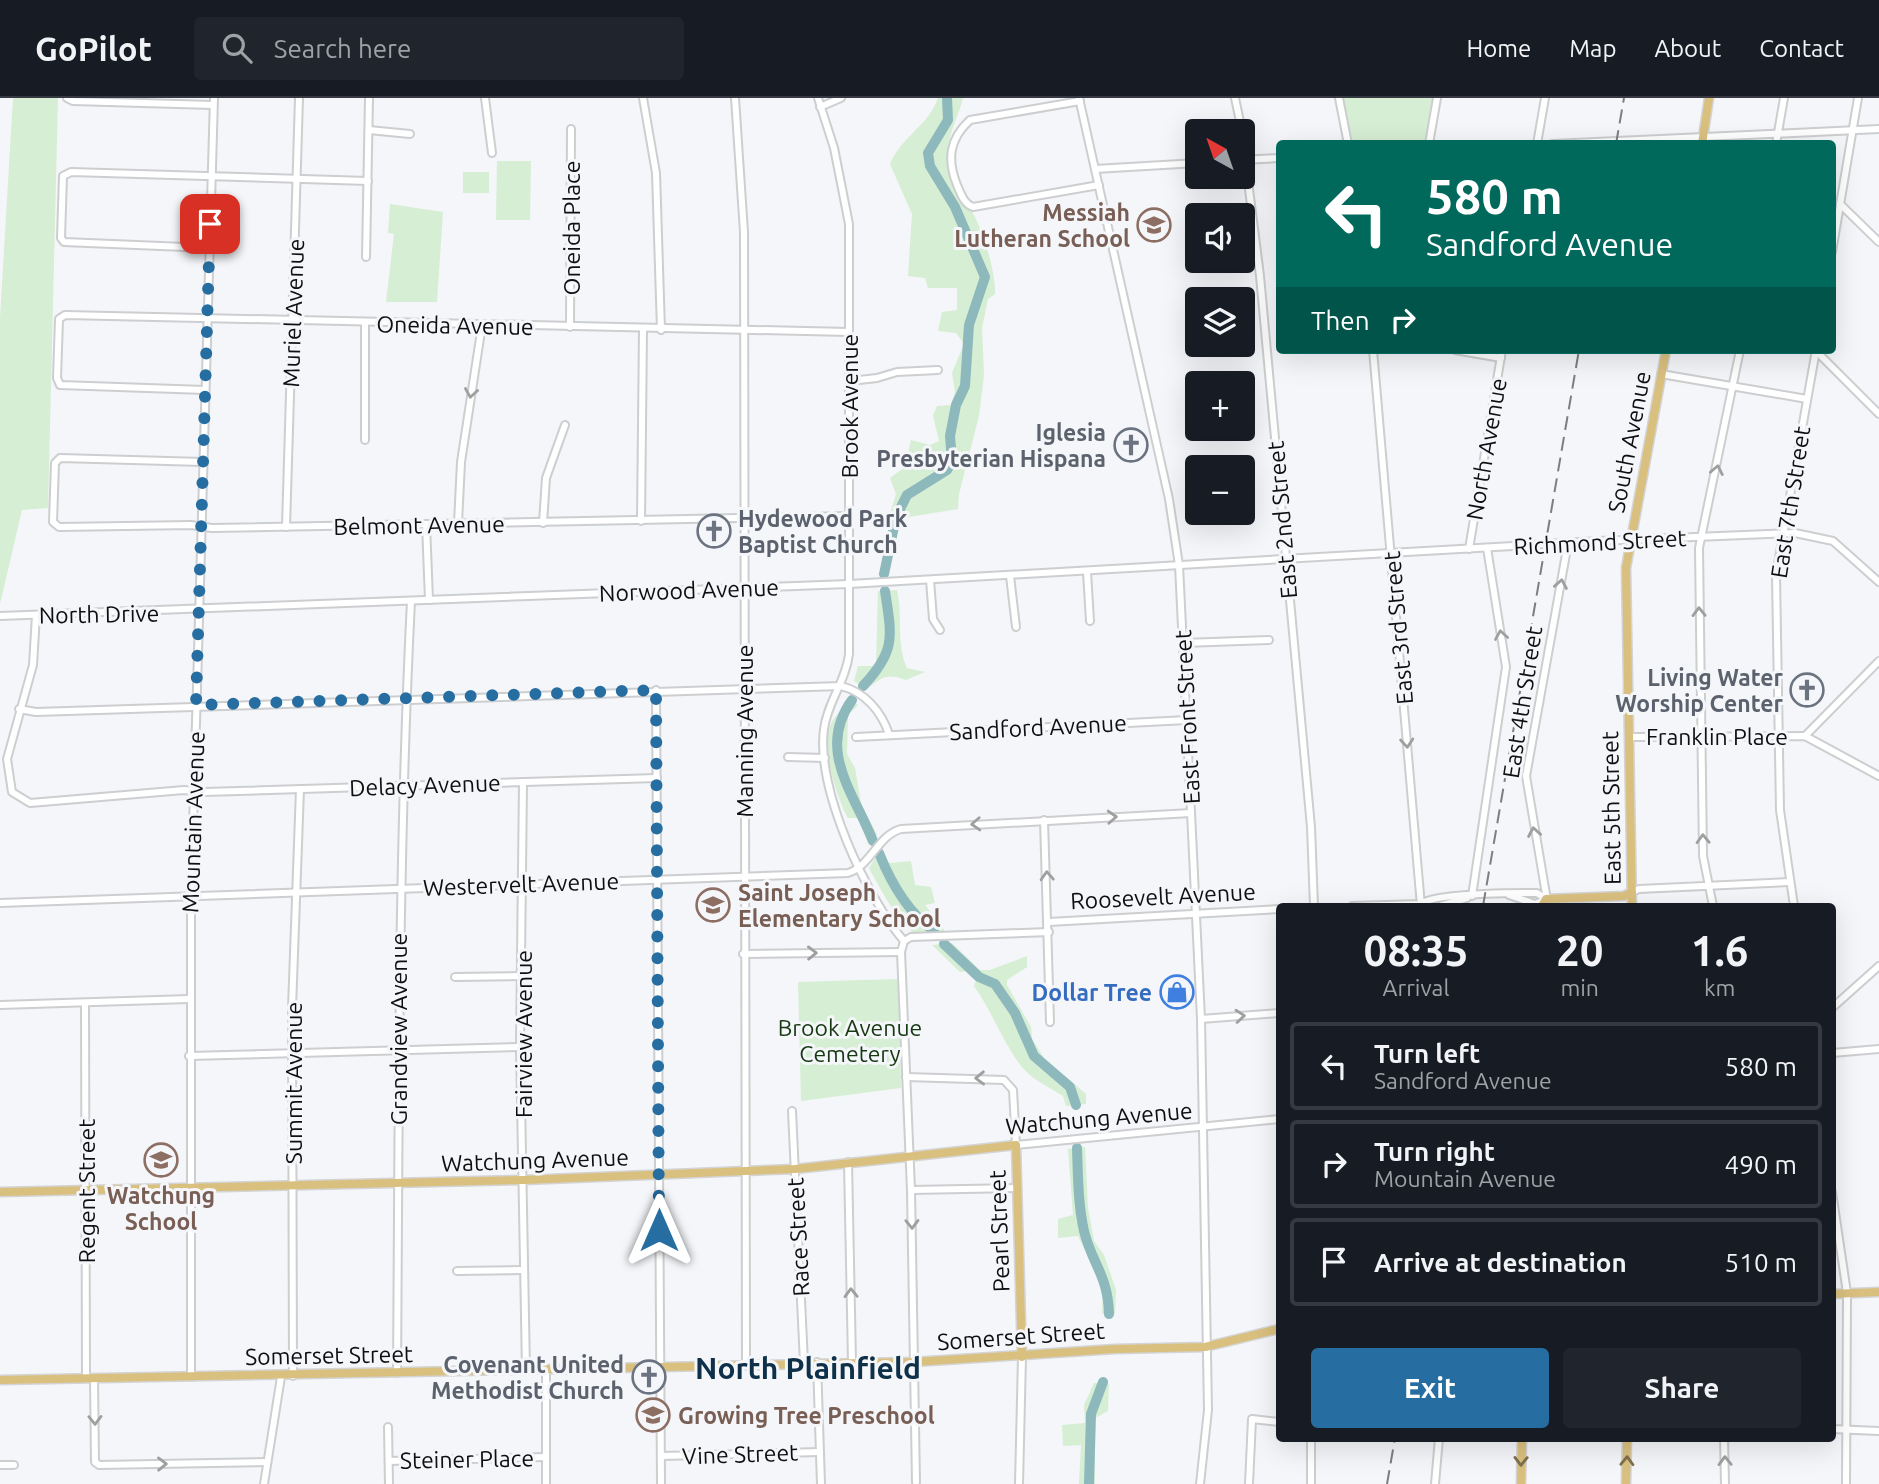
<!DOCTYPE html>
<meta charset="utf-8">
<style>
body{margin:0;font-family:Ubuntu,sans-serif;background:#20242c;color:#f1f3f6;height:100vh;display:flex;flex-direction:column;font-size:26px;white-space:nowrap}
*{box-sizing:border-box;margin:0}
p{font-size:23px;color:#9ea1a6}
.icon{flex:none;width:38px;height:38px;fill:none;stroke:currentColor;stroke-width:2;stroke-linecap:round;stroke-linejoin:round}
.map{position:relative;flex:1;overflow:hidden}
.drawer{position:absolute;left:1276px;top:805px;width:560px;height:539px;display:flex;flex-direction:column;background:#171b24;border-radius:7px;box-shadow:0 7px 28px #0002}
.drawer>*{flex:none}
.guide{position:absolute;left:1276px;top:42px;width:560px;height:214px;border-radius:7px;box-shadow:0 7px 28px #0002;background:#00695c;color:#fff;overflow:hidden}
.needle{width:46px;rotate:320deg}
.fabs{position:absolute;left:1185px;top:21px;display:grid;gap:14px}
.fabs a{display:grid;place-items:center;width:70px;height:70px;border-radius:7px;background:#171b24;box-shadow:0 7px 28px #0002;font-size:35px}
.pin{position:absolute;display:grid;place-items:center;width:60px;height:60px;color:#fff;margin:-30px;border-radius:14px;box-shadow:0 4px 10px #0006}
.me{position:absolute;width:77px;margin:-38px;rotate:0deg;stroke-linejoin:round;filter:drop-shadow(0 0 5px #0008)}
.turn{display:flex;align-items:center;gap:24px;height:147px;padding:0 35px;font-size:32px}
.turn .icon{width:91px;height:91px;stroke-width:2.5}
.turn b{display:block;font-size:49px;line-height:60px}
.then{display:flex;align-items:center;height:66px;padding:0 35px;background:#0003;gap:14px;font-size:26px}
.eta{display:flex;justify-content:space-evenly;align-items:center;height:119px;text-align:center}
.eta b{font-size:42px;font-weight:600;line-height:49px}
.cta{display:flex;gap:14px;margin-top:auto;padding:14px 35px}
.cta a{flex:1;height:80px;border-radius:7px;background:#266ea1;color:#fff;font-size:28px;font-weight:600;line-height:80px;text-align:center}
.cta a+a{background:#20242c;color:#f1f3f6}
ul{padding:0;list-style:none}
li{display:flex;align-items:center;gap:21px;height:88px;margin:0 14px 10px;padding:0 21px;border:4px solid #363941;border-radius:7px}
li div{flex:1}
li b{display:block;font-size:26px}
li em{font-style:normal}
header{display:flex;align-items:center;gap:42px;box-sizing:border-box;height:98px;padding:0 35px;background:#171b24;border-bottom:2px solid #363941}
header strong{font-size:33px}
nav{display:flex;gap:38px;margin-inline-start:auto;font-size:24px}
.search{width:490px;height:63px;background:#20242c;display:flex;align-items:center;gap:18px;box-sizing:border-box;padding:0 24px;border-radius:7px;color:#9ea1a6;font-size:26px}
.map>svg:first-child{display:block}
.green{fill:#d6eed3}
.lines{fill:none;stroke-linecap:round;stroke-linejoin:round}
.river{stroke:#8db8bc;stroke-width:10}
.minor-casing{stroke:#ccced0;stroke-width:10}
.major-casing{stroke:#d4d4d4;stroke-width:11}
.minor{stroke:#fff;stroke-width:6}
.major{stroke:#dac07f;stroke-width:8}
.rail{stroke:#7d7e80;stroke-width:2;stroke-dasharray:14 7;stroke-linecap:butt}
.oneway{stroke:#9f9f9f}
.oneway2{stroke:#7f704d}
.route{stroke:#266ea1;stroke-width:12;stroke-dasharray:0 21.6}
.labels{text-anchor:middle;dominant-baseline:central;stroke-width:6;stroke-linejoin:round;paint-order:stroke}
.education-label{font-size:23px;font-weight:bold;fill:#785e54;stroke:#f4f6f9;text-anchor:start}
.street-label{font-size:23px;fill:#0f0f10;stroke:#f4f6f9}
.worship-label{font-size:23px;font-weight:bold;fill:#5b616d;stroke:#f4f6f9;text-anchor:end}
.shop-label{font-size:23px;font-weight:bold;fill:#366cbe;stroke:#f4f6f9;text-anchor:end}
.park-label{font-size:23px;fill:#163912;stroke:#f4f6f9}
.district-label{font-size:30px;font-weight:bold;fill:#0e3049;stroke:#f4f6f9}
</style>
<header>
<strong>GoPilot</strong>
<div class="search"><svg class="icon" aria-label="search" viewBox="0 0 24 24"><circle cx="10" cy="10" r="6"/><path d="M15 15l6 6"/></svg>Search here</div>
<nav><a>Home</a><a>Map</a><a>About</a><a>Contact</a></nav>
</header>
<div class="map">
<svg width="1879" height="1386" viewBox="0 0 1879 1386">
<rect width="100%" height="100%" fill="#f4f6f9"/>
<g class="green">
<polygon points="13,0 58,0 48,410 22,412 0,506 0,220"/>
<path d="M938,0H963C958,20 947,37 948,58C949,81 960,94 971,112C983,131 996,175 995,196L988,201L982,230L984,277L979,318L959,396L958,411L909,419L899,426L890,416L896,396L890,380L905,369L911,342L930,347L939,343L933,318L937,308L951,307L955,294L952,275L964,246L956,235L938,233L942,214L957,212V190H928L925,180L908,178L912,116L890,66C901,39 929,27 938,0Z"/>
<polygon points="1342,0 1441,0 1434,45 1350,45"/>
<polygon points="497,63 531,63 530,122 496,122"/>
<rect x="463" y="74" width="26" height="21"/>
<polygon points="390,106 443,114 437,204 386,204 394,136 388,135"/>
<path d="M897,492C903,518 896,547 907,570L925,574L906,582C887,575 882,579 867,591L854,583L858,568H876L878,493Z"/>
<path d="M853,604L858,607L848,617L847,656L855,670L861,705L877,737L868,746L858,720H848L844,713C835,688 818,648 833,622C837,615 847,609 853,604Z"/>
<path d="M876,759L890,765L911,763L915,787L931,789L935,805L925,807L945,833L913,835C893,816 882,794 869,770Z"/>
<path d="M952,845L980,872H990L1027,858V869L1007,882V887L1031,929L1032,941L1044,960L1086,996V1006L1066,1008L1063,998C1053,991 1039,985 1030,977C1009,960 992,912 974,888L976,882L967,873L960,874L932,847Z"/>
<polygon points="898,881 901,990 801,1003 798,884"/>
<polygon points="1085,1049 1088,1110 1094,1143 1104,1157 1116,1192 1115,1216 1102,1216 1103,1189 1078,1138 1058,1140 1058,1121 1073,1117 1068,1051"/>
<polygon points="1094,1285 1109,1286 1108,1313 1095,1320 1095,1386 1079,1386 1081,1347 1063,1348 1062,1327 1085,1325 1084,1307"/>
</g>
<g class="lines">
<g class="river">
<polyline points="884,476 896,419 907,397 947,372 952,363 950,338 956,307 965,288 969,227 985,179 955,109 930,68 928,55 948,22 947,0"/>
<path d="M863,588C896,553 892,539 885,493"/>
<path d="M852,602C816,652 854,695 873,743"/>
<path d="M879,755C891,785 907,814 934,833"/>
<polyline points="944,846 979,879 995,886 1015,915 1034,958 1070,989 1076,1007"/>
<path d="M1077,1050C1078,1078 1078,1106 1084,1133C1092,1166 1108,1177 1109,1216"/>
<polyline points="1089,1386 1091,1316 1103,1284"/>
</g>
<defs>
<g id="minor">
<polyline points="67,0 73,3 213,7"/>
<polyline points="485,0 492,55"/>
<polyline points="643,0 656,75 661,232"/>
<polyline points="735,0 744,134 746,1266"/>
<path d="M818,0L834,50L849,126V556C846,583 827,605 824,631C816,691 866,799 904,843"/>
<polyline points="1079,0 1169,401 1179,467 1201,921 1208,1312 1200,1386"/>
<polyline points="1235,0 1242,33"/>
<polyline points="1339,0 1348,46"/>
<path d="M1080,3L970,22C949,41 947,62 957,87C961,96 964,106 973,109L1099,87"/>
<polyline points="820,9 841,0"/>
<polyline points="369,32 410,36"/>
<polyline points="1242,36 1260,178 1311,729 1314,808"/>
<polyline points="1429,46 1437,0"/>
<polyline points="1537,46 1545,0"/>
<polyline points="1552,46 1879,31"/>
<polyline points="1776,46 1784,0"/>
<polyline points="1242,62 1279,60"/>
<polyline points="1095,71 1197,65"/>
<polyline points="1840,106 1879,144"/>
<polyline points="209,150 64,144 61,140 63,78 71,74 368,83"/>
<polyline points="1832,154 1858,0"/>
<polyline points="366,159 369,0"/>
<polyline points="365,225 365,342"/>
<polyline points="570,229 571,31"/>
<polyline points="1373,252 1421,808"/>
<polyline points="1455,252 1501,260"/>
<polyline points="1816,253 1879,316"/>
<polyline points="1661,276 1807,301"/>
<polyline points="850,283 877,280 897,274 938,272"/>
<polyline points="205,292 60,287 57,280 59,221 65,217 849,234"/>
<polyline points="203,364 60,360 55,365 53,424 59,429 191,427 212,430 849,418"/>
<polyline points="641,423 643,231"/>
<polyline points="458,425 461,364 482,227"/>
<polyline points="543,425 546,380 565,327"/>
<polyline points="426,426 429,502"/>
<polyline points="286,429 299,0"/>
<polyline points="1469,451 1502,252"/>
<polyline points="1087,474 1090,523"/>
<polyline points="1010,478 1016,529"/>
<polyline points="930,482 933,521 940,532"/>
<polyline points="36,517 33,567 7,661 12,694 30,705 184,692 204,694 657,680"/>
<polyline points="0,518 849,486 1599,443 1795,435 1833,443 1879,484"/>
<polyline points="1183,545 1269,542"/>
<polyline points="656,592 661,1386"/>
<path d="M19,611L36,614L841,588C865,594 881,613 889,636"/>
<polyline points="1805,638 1879,563"/>
<polyline points="856,639 1187,622"/>
<polyline points="1629,639 1805,638 1879,678"/>
<polyline points="788,659 825,660"/>
<polyline points="523,684 520,949 526,1272"/>
<polyline points="1044,722 1050,924"/>
<polyline points="1632,794 1639,791 1790,784"/>
<polyline points="1509,797 1535,806 1545,802"/>
<polyline points="1472,798 1506,569 1487,450"/>
<path d="M0,805L848,775C871,768 878,737 901,731L1191,715"/>
<path d="M1352,808L1421,806C1434,795 1516,795 1537,795L1546,801"/>
<polyline points="1440,808 1467,800"/>
<polyline points="1548,808 1526,678 1568,445"/>
<polyline points="1713,808 1703,758 1699,450 1740,252"/>
<polyline points="1794,808 1780,712 1776,477 1816,252"/>
<polyline points="1049,824 1279,811"/>
<polyline points="904,843 901,854 911,1092 916,1384"/>
<polyline points="904,843 911,839 1049,834"/>
<polyline points="743,856 901,854"/>
<polyline points="455,879 523,878"/>
<polyline points="85,905 86,1280"/>
<polyline points="0,907 189,901"/>
<polyline points="1832,910 1879,868"/>
<polyline points="1201,921 1279,915"/>
<polyline points="1832,955 1879,951"/>
<polyline points="189,958 520,949"/>
<polyline points="906,979 1004,982 1013,992 1016,1047 1279,1021"/>
<polyline points="792,1013 804,1265"/>
<polyline points="848,1064 852,1264"/>
<polyline points="911,1092 1017,1090"/>
<polyline points="1832,1094 1847,1195 1846,1386"/>
<polyline points="457,1173 523,1172"/>
<polyline points="817,1264 821,1386"/>
<polyline points="546,1272 546,1386"/>
<path d="M397,1275C399,1017 398,761 411,503"/>
<polyline points="293,1278 292,910 300,691"/>
<polyline points="191,1279 191,798 214,0"/>
<polyline points="94,1280 95,1364 99,1367 267,1364"/>
<polyline points="388,1329 389,1386"/>
<polyline points="1832,1331 1879,1333"/>
<polyline points="1724,1340 1725,1386"/>
<polyline points="661,1358 820,1354"/>
<polyline points="389,1363 546,1359"/>
<polyline points="0,1367 14,1367"/>
<polyline points="264,1386 281,1279"/>
<polyline points="1019,1386 1022,1259"/>
<polyline points="1249,1386 1252,1321 1279,1324"/>
<polyline points="1311,1386 1311,1340"/>
<polyline points="1435,1386 1439,1340"/>
</g>
<g id="major">
<polyline points="1702,46 1709,0"/>
<polyline points="1542,808 1546,801 1624,798 1632,794"/>
<polyline points="1632,808 1626,470 1666,252"/>
<polyline points="0,1094 524,1082 795,1071 1016,1047 1022,1259"/>
<polyline points="1832,1196 1879,1194"/>
<polyline points="0,1282 914,1264 1115,1251 1205,1249 1279,1231"/>
<polyline points="1521,1386 1522,1340"/>
<polyline points="1626,1386 1627,1340"/>
</g>
</defs>
<use href="#minor" class="minor-casing"/>
<use href="#major" class="major-casing"/>
<use href="#minor" class="minor"/>
<use href="#major" class="major"/>
<g class="rail">
<polyline points="1616,46 1624,0"/>
<polyline points="1483,808 1579,252"/>
<polyline points="1387,1386 1395,1340"/>
</g>
</g>
<defs><path id="oneway-chevron" d="M-2-3.5L2.5 0L-2 3.5" fill="none" stroke-width="1.6" stroke-linecap="round" stroke-linejoin="round" transform="scale(1.75)"/></defs>
<g class="oneway">
<use href="#oneway-chevron" transform="translate(471 295) rotate(99)"/>
<use href="#oneway-chevron" transform="translate(1717 372) rotate(-79)"/>
<use href="#oneway-chevron" transform="translate(1561 486) rotate(-80)"/>
<use href="#oneway-chevron" transform="translate(1699 514) rotate(-91)"/>
<use href="#oneway-chevron" transform="translate(1501 537) rotate(-99)"/>
<use href="#oneway-chevron" transform="translate(1407 645) rotate(85)"/>
<use href="#oneway-chevron" transform="translate(1112 719) rotate(-3)"/>
<use href="#oneway-chevron" transform="translate(976 726) rotate(177)"/>
<use href="#oneway-chevron" transform="translate(1534 734) rotate(-100)"/>
<use href="#oneway-chevron" transform="translate(1703 741) rotate(-92)"/>
<use href="#oneway-chevron" transform="translate(1047 778) rotate(-93)"/>
<use href="#oneway-chevron" transform="translate(812 855) rotate(-1)"/>
<use href="#oneway-chevron" transform="translate(1240 918) rotate(-5)"/>
<use href="#oneway-chevron" transform="translate(980 980) rotate(179)"/>
<use href="#oneway-chevron" transform="translate(912 1126) rotate(89)"/>
<use href="#oneway-chevron" transform="translate(851 1195) rotate(-91)"/>
<use href="#oneway-chevron" transform="translate(95 1322) rotate(89)"/>
<use href="#oneway-chevron" transform="translate(1725 1363) rotate(-91)"/>
<use href="#oneway-chevron" transform="translate(162 1366) rotate(-1)"/>
</g>
<g class="oneway2">
<use href="#oneway-chevron" transform="translate(1521 1363) rotate(91)"/>
<use href="#oneway-chevron" transform="translate(1627 1363) rotate(-88)"/>
</g>
<g class="lines">
<polyline class="route" points="210,126 196,607 656,592 659,1132"/>
</g>
<defs>
<symbol id="school-ring" viewBox="-11 -11 22 22"><circle r="9.5" fill="#f4f6f9" stroke="#8d6e63" stroke-width="1.5"/><path d="M0-5L7-2L0 1L-7-2ZM-4 1L0 2.5L4 1V4Q0 6-4 4Z" fill="#8d6e63"/></symbol>
<symbol id="church-ring" viewBox="-11 -11 22 22"><circle r="9.5" fill="#f4f6f9" stroke="#6b7280" stroke-width="1.5"/><path d="M-1.2-6h2.4v3.5h3.3v2.4h-3.3V6h-2.4V-.1h-3.3v-2.4h3.3Z" fill="#6b7280"/></symbol>
<symbol id="shop-ring" viewBox="-11 -11 22 22"><circle r="9.5" fill="#f4f6f9" stroke="#3f7fe0" stroke-width="1.5"/><path d="M-5-2.5h2.3a2.7 3.5 0 0 1 5.4 0H5L5.5 6h-11ZM-1.5-2.5h3a1.5 2.3 0 0 0-3 0Z" fill="#3f7fe0"/></symbol>
</defs>
<g fill-rule="evenodd">
<use href="#school-ring" x="1135" y="108" width="38" height="38"/>
<use href="#church-ring" x="1112" y="328" width="38" height="38"/>
<use href="#church-ring" x="695" y="414" width="38" height="38"/>
<use href="#church-ring" x="1788" y="573" width="38" height="38"/>
<use href="#school-ring" x="694" y="788" width="38" height="38"/>
<use href="#shop-ring" x="1158" y="875" width="38" height="38"/>
<use href="#school-ring" x="142" y="1043" width="38" height="38"/>
<use href="#church-ring" x="630" y="1260" width="38" height="38"/>
<use href="#school-ring" x="634" y="1298" width="38" height="38"/>
</g>
<g class="labels">
<g class="education-label">
<text x="1130" y="114" text-anchor="end">Messiah<tspan x="1130" dy="26">Lutheran School</tspan></text>
<text x="738" y="794">Saint Joseph<tspan x="738" dy="26">Elementary School</tspan></text>
<text x="161" y="1097" text-anchor="middle">Watchung<tspan x="161" dy="26">School</tspan></text>
<text x="678" y="1317">Growing Tree Preschool</text>
</g>
<g class="street-label">
<text transform="translate(571 130) rotate(-90)">Oneida Place</text>
<text transform="translate(293 215) rotate(-88)">Muriel Avenue</text>
<text transform="translate(455 227) rotate(1)">Oneida Avenue</text>
<text transform="translate(849 308) rotate(-90)">Brook Avenue</text>
<text transform="translate(1629 344) rotate(-79)">South Avenue</text>
<text transform="translate(1486 351) rotate(-80)">North Avenue</text>
<text transform="translate(1790 404) rotate(-81)">East 7th Street</text>
<text transform="translate(1282 422) rotate(-95)">East 2nd Street</text>
<text transform="translate(419 427) rotate(-1)">Belmont Avenue</text>
<text transform="translate(1600 444) rotate(-3)">Richmond Street</text>
<text transform="translate(689 492) rotate(-2)">Norwood Avenue</text>
<text transform="translate(99 516) rotate(-1)">North Drive</text>
<text transform="translate(1398 530) rotate(-95)">East 3rd Street</text>
<text transform="translate(1522 604) rotate(-81)">East 4th Street</text>
<text transform="translate(1187 619) rotate(-93)">East Front Street</text>
<text transform="translate(1038 629) rotate(-3)">Sandford Avenue</text>
<text transform="translate(744 633) rotate(-90)">Manning Avenue</text>
<text x="1717" y="638">Franklin Place</text>
<text transform="translate(425 687) rotate(-2)">Delacy Avenue</text>
<text transform="translate(1611 710) rotate(-91)">East 5th Street</text>
<text transform="translate(193 724) rotate(-88)">Mountain Avenue</text>
<text transform="translate(521 786) rotate(-2)">Westervelt Avenue</text>
<text transform="translate(1163 798) rotate(-3)">Roosevelt Avenue</text>
<text transform="translate(398 931) rotate(-90)">Grandview Avenue</text>
<text transform="translate(523 936) rotate(-90)">Fairview Avenue</text>
<text transform="translate(293 985) rotate(-90)">Summit Avenue</text>
<text transform="translate(1099 1020) rotate(-5)">Watchung Avenue</text>
<text transform="translate(535 1062) rotate(-2)">Watchung Avenue</text>
<text transform="translate(86 1093) rotate(-90)">Regent Street</text>
<text transform="translate(999 1133) rotate(-92)">Pearl Street</text>
<text transform="translate(798 1139) rotate(-93)">Race Street</text>
<text transform="translate(1021 1238) rotate(-4)">Somerset Street</text>
<text transform="translate(329 1257) rotate(-1)">Somerset Street</text>
<text transform="translate(740 1356) rotate(-2)">Vine Street</text>
<text transform="translate(467 1361) rotate(-1)">Steiner Place</text>
</g>
<g class="worship-label">
<text x="1106" y="334">Iglesia<tspan x="1106" dy="26">Presbyterian Hispana</tspan></text>
<text x="738" y="420" text-anchor="start">Hydewood Park<tspan x="738" dy="26">Baptist Church</tspan></text>
<text x="1783" y="579">Living Water<tspan x="1783" dy="26">Worship Center</tspan></text>
<text x="624" y="1266">Covenant United<tspan x="624" dy="26">Methodist Church</tspan></text>
</g>
<g class="shop-label">
<text x="1152" y="894">Dollar Tree</text>
</g>
<g class="park-label">
<text x="850" y="929">Brook Avenue<tspan x="850" dy="26">Cemetery</tspan></text>
</g>
<g class="district-label">
<text x="808" y="1270">North Plainfield</text>
</g>
</g>
</svg>
<div class="fabs">
<a><svg class="needle" viewBox="-14 -14 28 28"><path d="M0-13l5 13h-10z" fill="#e53935"/><path d="M0 13l5-13h-10z" fill="#9ea1a6"/></svg></a>
<a><svg class="icon" aria-label="sound" viewBox="0 0 24 24"><path d="M4 9h4l5-4v14l-5-4H4zM17 9q2 3 0 6"/></svg></a>
<a><svg class="icon" aria-label="layers" viewBox="0 0 24 24"><path d="M12 4l9 5-9 5-9-5zM3 14l9 5 9-5"/></svg></a>
<a>+</a>
<a>−</a>
</div>
<div class="pin" style="left:210px;top:126px;background:#d93025"><svg class="icon" aria-label="arrive" viewBox="0 0 24 24"><path d="M6 21V4h12l-3 4 3 4H6"/></svg></div>
<svg class="me" style="left:659px;top:1132px" viewBox="-20 -20 40 40"><path d="M0-17L14 15 0 8-14 15z" fill="#266ea1" stroke="#fff" stroke-width="4"/></svg>
<div class="guide">
<div class="turn"><svg class="icon" aria-label="left" viewBox="0 0 24 24"><path d="M17 20v-9H6M10 6l-5 5 5 5"/></svg><div><b>580 m</b>Sandford Avenue</div></div>
<div class="then">Then<svg class="icon" aria-label="right" viewBox="0 0 24 24"><path d="M7 20v-9h11M14 6l5 5-5 5"/></svg></div>
</div>
<section class="drawer">
<div class="eta">
<div><b>08:35</b><p>Arrival</p></div>
<div><b>20</b><p>min</p></div>
<div><b>1.6</b><p>km</p></div>
</div>
<ul>
<li><svg class="icon" aria-label="left" viewBox="0 0 24 24"><path d="M17 20v-9H6M10 6l-5 5 5 5"/></svg><div><b>Turn left</b><p>Sandford Avenue</p></div><em>580 m</em></li>
<li><svg class="icon" aria-label="right" viewBox="0 0 24 24"><path d="M7 20v-9h11M14 6l5 5-5 5"/></svg><div><b>Turn right</b><p>Mountain Avenue</p></div><em>490 m</em></li>
<li><svg class="icon" aria-label="arrive" viewBox="0 0 24 24"><path d="M6 21V4h12l-3 4 3 4H6"/></svg><div><b>Arrive at destination</b></div><em>510 m</em></li>
</ul>
<div class="cta"><a>Exit</a><a>Share</a></div>
</section>
</div>
